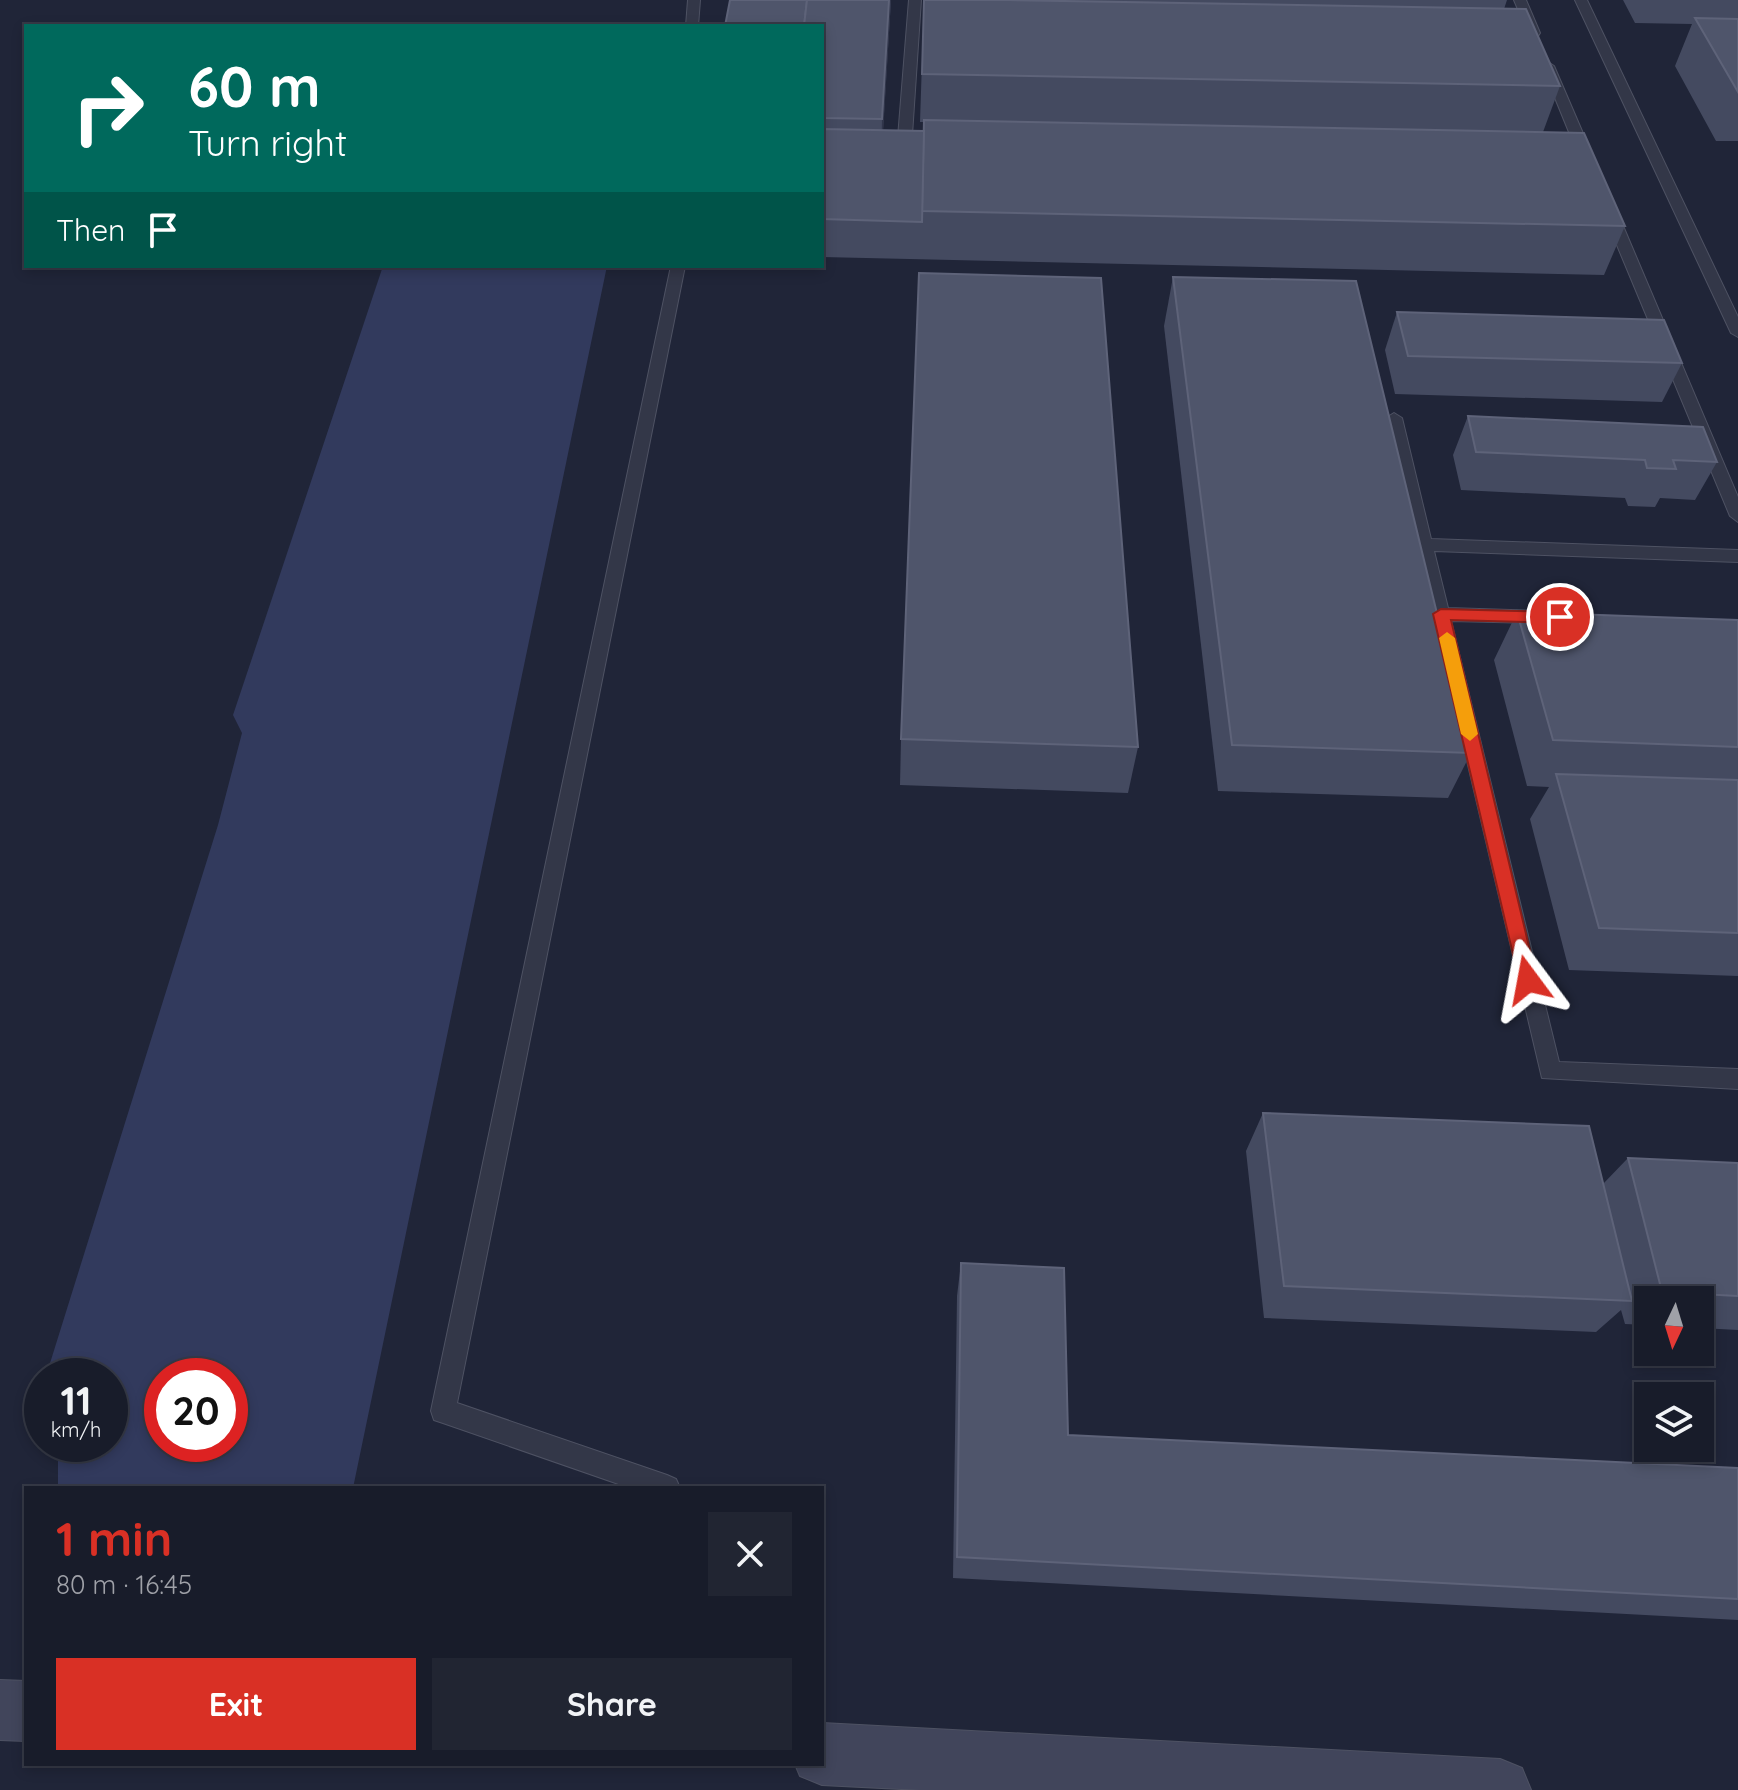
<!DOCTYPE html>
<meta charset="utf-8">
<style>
body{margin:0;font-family:Quicksand,sans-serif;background:#212532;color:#f1f3f6;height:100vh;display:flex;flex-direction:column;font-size:30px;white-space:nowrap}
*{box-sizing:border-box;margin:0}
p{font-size:26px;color:#9fa1a8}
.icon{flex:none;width:44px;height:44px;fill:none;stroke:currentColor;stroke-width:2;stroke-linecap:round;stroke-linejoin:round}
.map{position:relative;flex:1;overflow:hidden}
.sheet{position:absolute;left:24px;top:1486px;width:800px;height:280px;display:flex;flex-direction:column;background:#181c2a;border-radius:0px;box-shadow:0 4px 12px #0003,0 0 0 2px #363a47}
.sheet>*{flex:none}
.banner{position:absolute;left:24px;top:24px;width:800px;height:244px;border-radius:0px;box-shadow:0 4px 12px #0003,0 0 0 2px #363a47;background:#00695c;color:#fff;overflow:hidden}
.needle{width:52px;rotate:184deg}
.buttons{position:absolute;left:1634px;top:1286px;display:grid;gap:16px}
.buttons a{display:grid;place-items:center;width:80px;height:80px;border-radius:0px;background:#181c2a;box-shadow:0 4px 12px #0003,0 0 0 2px #363a47;font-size:40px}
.speed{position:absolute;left:24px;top:1358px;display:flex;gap:16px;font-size:40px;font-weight:700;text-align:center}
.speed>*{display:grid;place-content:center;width:104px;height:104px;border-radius:50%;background:#181c2a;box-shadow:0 4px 12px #0003,0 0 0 2px #363a47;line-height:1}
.speed small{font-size:20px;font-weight:400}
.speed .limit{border:12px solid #d22;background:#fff;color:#111}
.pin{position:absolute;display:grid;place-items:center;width:68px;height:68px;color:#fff;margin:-34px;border:4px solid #fff;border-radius:50%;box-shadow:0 2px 8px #0007}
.me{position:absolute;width:88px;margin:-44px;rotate:347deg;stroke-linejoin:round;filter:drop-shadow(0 0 6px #0008)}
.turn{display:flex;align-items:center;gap:28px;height:168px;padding:0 32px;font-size:36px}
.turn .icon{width:104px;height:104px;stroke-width:2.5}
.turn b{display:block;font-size:56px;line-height:68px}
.then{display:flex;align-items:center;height:76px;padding:0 32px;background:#0003;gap:16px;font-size:30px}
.round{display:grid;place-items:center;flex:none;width:84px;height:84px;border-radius:0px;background:#212532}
.head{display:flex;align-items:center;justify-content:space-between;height:136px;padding:0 32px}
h1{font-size:48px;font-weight:700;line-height:60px;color:#d93025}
.primary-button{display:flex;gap:16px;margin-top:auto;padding:16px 32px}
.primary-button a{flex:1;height:92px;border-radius:0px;background:#d93025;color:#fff;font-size:32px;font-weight:700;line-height:92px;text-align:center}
.primary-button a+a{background:#212532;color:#f1f3f6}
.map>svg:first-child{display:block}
.water{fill:#323a5d;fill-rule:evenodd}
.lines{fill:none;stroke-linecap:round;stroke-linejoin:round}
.lane-casing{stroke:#4e5263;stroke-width:2}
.secondary-casing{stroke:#4e5263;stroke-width:2}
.lane{fill:#333748;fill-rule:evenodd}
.secondary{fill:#41455b;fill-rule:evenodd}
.wall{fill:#444a60}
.shaded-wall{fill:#31364b}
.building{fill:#4f556b;stroke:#5e6379;stroke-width:2}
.route{fill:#d93025;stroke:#8d1f18;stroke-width:2}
.slow{fill:#f59e0b}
</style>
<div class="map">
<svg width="1738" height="1790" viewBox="0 0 1738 1790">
<rect width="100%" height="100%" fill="#202538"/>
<path class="water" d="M383,266H607L353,1488H58V1444H110V1376H46L218,825L242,733L233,715ZM162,1376H230V1444H162Z"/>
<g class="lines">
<defs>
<g id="lane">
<polygon points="688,0 700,0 698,26 686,26"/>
<polygon points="909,0 921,0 911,150 904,154 897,150"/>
<polygon points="1514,0 1526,0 1540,33 1538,36 1528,33"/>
<polygon points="1575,0 1587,0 1738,317 1738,337 1731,333"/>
<polygon points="1548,62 1554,66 1594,159 1592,162 1580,159 1542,66"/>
<polygon points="1606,211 1618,214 1738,497 1738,522 1730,516 1604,214"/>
<polygon points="671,266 685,266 457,1403 667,1475 676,1479 680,1488 630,1488 443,1423 434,1420 431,1411"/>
<polygon points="1394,413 1402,418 1431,539 1738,550 1738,562 1434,551 1448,608 1541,611 1550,617 1541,623 1451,621 1559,1062 1738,1069 1738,1089 1542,1078 1386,418"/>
</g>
<g id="secondary">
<polygon points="0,1680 26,1681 26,1741 0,1740"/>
<polygon points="822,1723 1500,1759 1522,1768 1531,1790 921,1790 822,1785 800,1776 795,1764 822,1764"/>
</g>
</defs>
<use href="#lane" class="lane-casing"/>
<use href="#secondary" class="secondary-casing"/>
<use href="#lane" class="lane"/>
<use href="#secondary" class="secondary"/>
</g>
<g class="wall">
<polygon points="730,0 891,0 883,130 924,131 924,122 920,122 924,0 1507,0 1504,9 1560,86 1543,132 1625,226 1604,275 822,257 822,26"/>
<polygon points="1623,0 1738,0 1738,141 1716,141 1675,66 1692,24 1635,23"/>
<polygon points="1173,277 1471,753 1448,798 1218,791 1164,326"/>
<polygon points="1397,312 1682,363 1662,402 1395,394 1385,350"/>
<polygon points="1468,416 1717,462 1695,500 1660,498 1655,507 1628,506 1625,498 1461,490 1453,455"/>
<polygon points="1517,612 1738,620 1738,976 1569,970 1530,819 1549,787 1527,786 1494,660"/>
<polygon points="901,739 1138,747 1128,793 900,785"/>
<polygon points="1263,1113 1603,1184 1628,1158 1738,1163 1738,1330 1700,1328 1700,1300 1648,1300 1648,1325 1625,1324 1621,1310 1596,1332 1264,1318 1246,1151"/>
<polygon points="961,1263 1068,1435 1738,1468 1738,1620 953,1578 957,1296"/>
</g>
<polygon class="shaded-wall" points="889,0 891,0 881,167 882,119"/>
<g class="building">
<polygon points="730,0 807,0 804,26 725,26"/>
<polygon points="807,0 889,0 882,119 822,118 822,26 804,26"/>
<polygon points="924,0 1008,0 1526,9 1560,86 922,74"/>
<polygon points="1695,18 1738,19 1738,92"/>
<polygon points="924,120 1584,133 1625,226 922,211"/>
<polygon points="822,129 924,131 922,222 822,219"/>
<polygon points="919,273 1101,278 1138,747 901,739"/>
<polygon points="1173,277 1356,281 1471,753 1232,745"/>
<polygon points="1397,312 1664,320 1682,363 1408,356"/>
<polygon points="1468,416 1703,427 1717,462 1673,460 1676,469 1647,468 1645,460 1476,452"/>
<polygon points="1517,612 1738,620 1738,747 1553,740"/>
<polygon points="1556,774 1738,780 1738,933 1599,928"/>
<polygon points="1263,1113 1589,1126 1632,1301 1284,1286"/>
<polygon points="1628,1158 1738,1163 1738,1296 1662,1292"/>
<polygon points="961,1263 1064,1268 1068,1435 1738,1468 1738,1599 957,1557"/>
</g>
<polygon class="route" points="1441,609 1560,612 1568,617 1560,623 1451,620 1537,980 1528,988 1519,980 1433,614"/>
<polygon class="slow" points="1447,632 1455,638 1478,734 1470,741 1461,734 1439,638"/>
</svg>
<div class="buttons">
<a><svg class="needle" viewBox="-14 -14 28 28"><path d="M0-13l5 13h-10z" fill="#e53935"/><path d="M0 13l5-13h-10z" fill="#9fa1a8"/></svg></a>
<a><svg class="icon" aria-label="layers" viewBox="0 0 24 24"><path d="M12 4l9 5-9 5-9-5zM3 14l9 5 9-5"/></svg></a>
</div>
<div class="speed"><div>11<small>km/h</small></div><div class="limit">20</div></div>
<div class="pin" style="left:1560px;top:617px;background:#d93025"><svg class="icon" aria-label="arrive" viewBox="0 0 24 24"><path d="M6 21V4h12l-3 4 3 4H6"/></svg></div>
<svg class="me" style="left:1528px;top:980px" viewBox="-20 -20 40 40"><path d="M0-17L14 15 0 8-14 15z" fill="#d93025" stroke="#fff" stroke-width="4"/></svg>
<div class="banner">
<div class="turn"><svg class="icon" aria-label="right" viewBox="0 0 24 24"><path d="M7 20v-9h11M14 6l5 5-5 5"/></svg><div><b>60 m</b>Turn right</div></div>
<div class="then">Then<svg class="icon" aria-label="arrive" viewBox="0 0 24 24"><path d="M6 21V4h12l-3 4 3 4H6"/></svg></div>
</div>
<section class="sheet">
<div class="head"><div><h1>1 min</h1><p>80 m · 16:45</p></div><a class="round"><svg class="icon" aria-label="close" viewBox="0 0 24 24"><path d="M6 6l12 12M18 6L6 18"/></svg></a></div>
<div class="primary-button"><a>Exit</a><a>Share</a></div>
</section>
</div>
